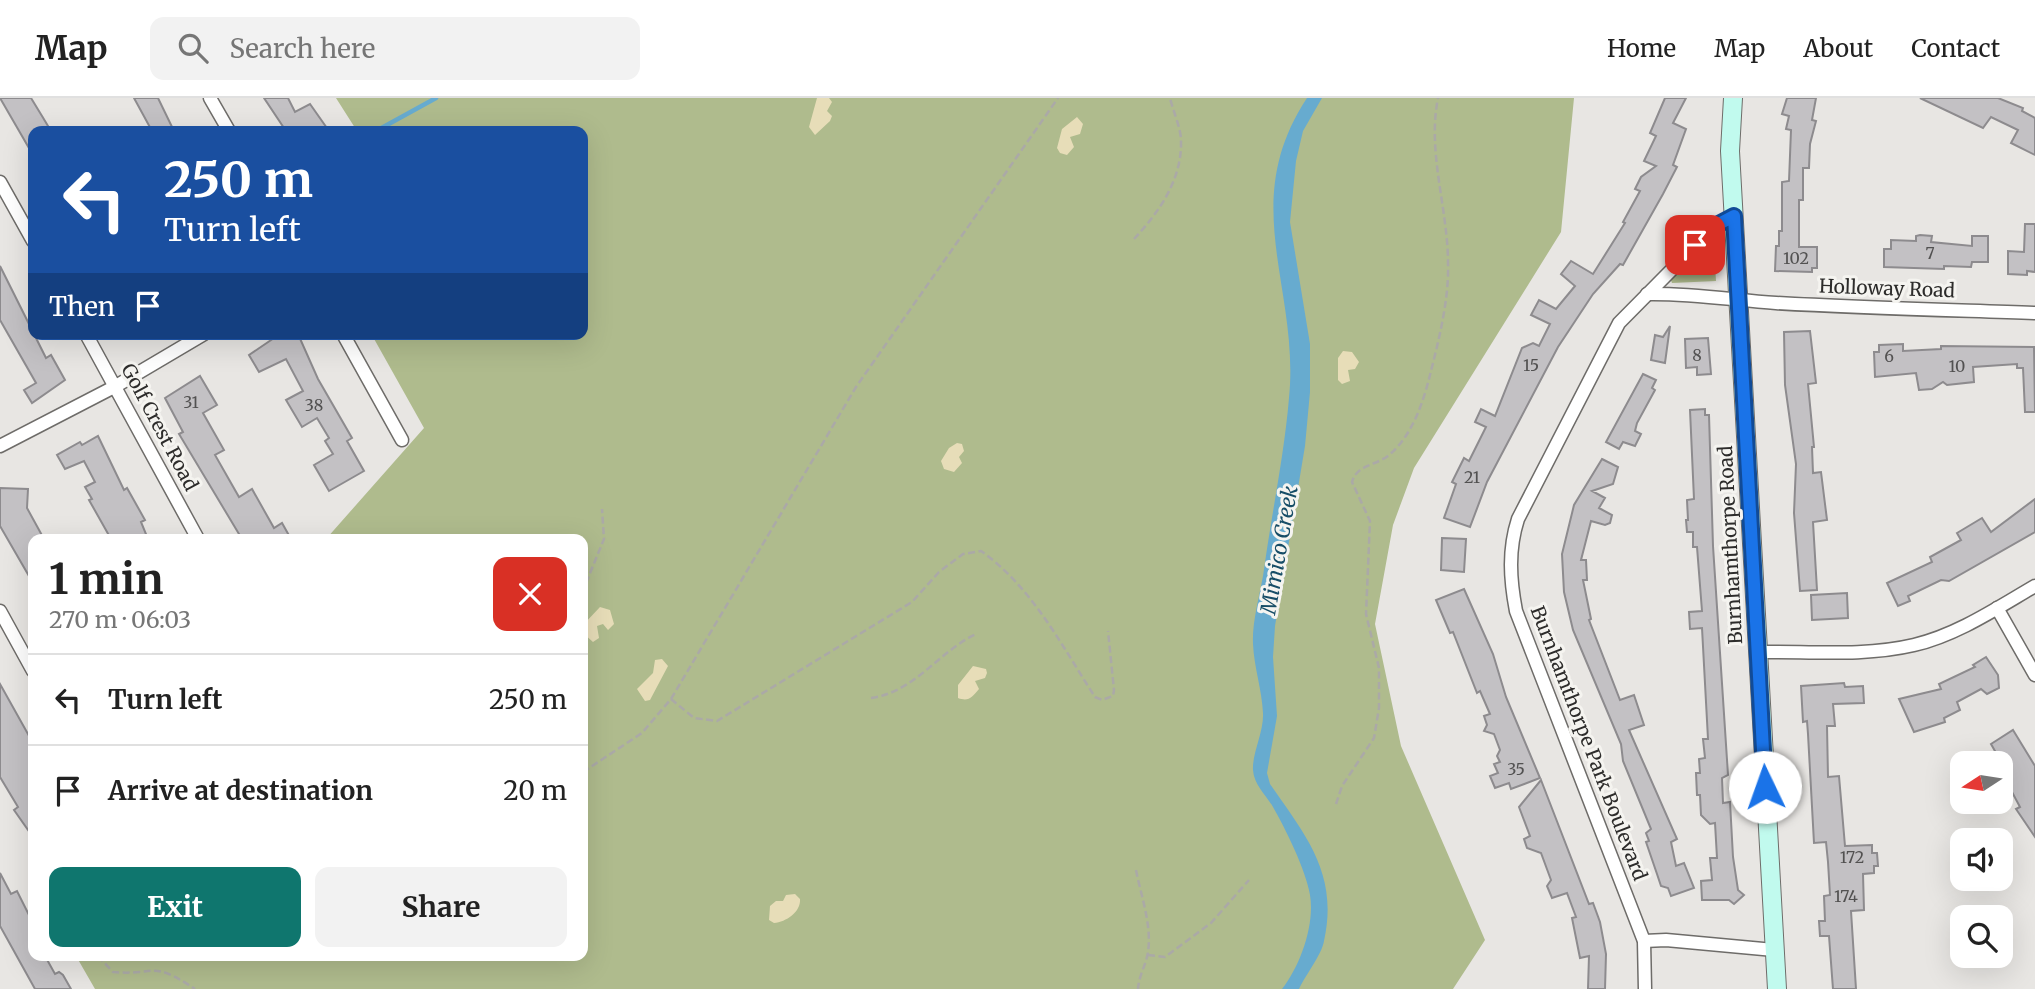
<!DOCTYPE html>
<meta charset="utf-8">
<style>
body{margin:0;font-family:Merriweather,serif;background:#f2f2f2;color:#222;height:100vh;display:flex;flex-direction:column;font-size:26px;white-space:nowrap}
*{box-sizing:border-box;margin:0}
p{font-size:23px;color:#767676}
.icon{flex:none;width:38px;height:38px;fill:none;stroke:currentColor;stroke-width:2;stroke-linecap:round;stroke-linejoin:round}
.map{position:relative;flex:1;overflow:hidden}
.panel{position:absolute;left:28px;top:436px;width:560px;height:427px;display:flex;flex-direction:column;background:#fff;border-radius:14px;box-shadow:0 7px 28px #0002}
.panel>*{flex:none}
.top-card{position:absolute;left:28px;top:28px;width:560px;height:214px;border-radius:14px;box-shadow:0 7px 28px #0002;background:#1a4fa0;color:#fff;overflow:hidden}
.needle{width:46px;rotate:258deg}
.fabs{position:absolute;left:1950px;top:653px;display:grid;gap:14px}
.fabs a{display:grid;place-items:center;width:63px;height:63px;border-radius:14px;background:#fff;box-shadow:0 7px 28px #0002;font-size:35px}
.pin{position:absolute;display:grid;place-items:center;width:60px;height:60px;color:#fff;margin:-30px;border-radius:14px;box-shadow:0 4px 10px #0006}
.me{position:absolute;width:77px;margin:-38px;rotate:357deg;stroke-linejoin:round;filter:drop-shadow(0 0 5px #0008)}
.turn{display:flex;align-items:center;gap:24px;height:147px;padding:0 21px;font-size:32px}
.turn .icon{width:91px;height:91px;stroke-width:2.5}
.turn b{display:block;font-size:49px;line-height:60px}
.then{display:flex;align-items:center;height:66px;padding:0 21px;background:#0003;gap:14px;font-size:26px}
.round{display:grid;place-items:center;flex:none;width:74px;height:74px;border-radius:14px;background:#f2f2f2}
.headline{display:flex;align-items:center;justify-content:space-between;height:119px;padding:0 21px}
h1{font-size:42px;font-weight:700;line-height:52px}
.button{display:flex;gap:14px;margin-top:auto;padding:14px 21px}
.button a{flex:1;height:80px;border-radius:14px;background:#0f766e;color:#fff;font-size:28px;font-weight:700;line-height:80px;text-align:center}
.button a+a{background:#f2f2f2;color:#222}
ul{padding:0;list-style:none}
li{display:flex;align-items:center;gap:21px;height:91px;padding:0 21px;border-top:2px solid #e0e0e0}
li div{flex:1}
li b{display:block;font-size:26px}
li em{font-style:normal}
header{display:flex;align-items:center;gap:42px;box-sizing:border-box;height:98px;padding:0 35px;background:#fff;border-bottom:2px solid #e0e0e0}
header strong{font-size:33px}
nav{display:flex;gap:38px;margin-inline-start:auto;font-size:24px}
.search{width:490px;height:63px;background:#f2f2f2;display:flex;align-items:center;gap:18px;box-sizing:border-box;padding:0 24px;border-radius:14px;color:#767676;font-size:26px}
.map>svg:first-child{display:block}
.green{fill:#afbb8d}
.sand{fill:#e7ddb8}
.water{fill:#67abcf}
.lines{fill:none;stroke-linecap:round;stroke-linejoin:round}
.stream{stroke:#67abcf;stroke-width:4.5}
.building{fill:#c3c1c4;stroke:#8d8b8e;stroke-width:2}
.minor-casing{stroke:#6e6c69;stroke-width:15}
.secondary-casing{stroke:#6e6c69;stroke-width:20}
.path{stroke:#aba9a7;stroke-width:2.5;stroke-dasharray:7 3.5;stroke-linecap:butt}
.minor{stroke:#fff;stroke-width:12}
.secondary{stroke:#c1faee;stroke-width:18}
.route-casing{stroke:#114b97;stroke-width:18}
.route{stroke:#1a73e8;stroke-width:12}
.labels{text-anchor:middle;dominant-baseline:central;stroke-width:6;stroke-linejoin:round;paint-order:stroke}
.number-label{font-size:16px;fill:#525151}
.street-label{font-size:19px;fill:#2d2c2b;stroke:#f5f4f0}
.water-label{font-size:21px;font-style:italic;fill:#164d67;stroke:#f5f4f0}
</style>
<header>
<strong>Map</strong>
<div class="search"><svg class="icon" aria-label="search" viewBox="0 0 24 24"><circle cx="10" cy="10" r="6"/><path d="M15 15l6 6"/></svg>Search here</div>
<nav><a>Home</a><a>Map</a><a>About</a><a>Contact</a></nav>
</header>
<div class="map">
<svg width="2035" height="891" viewBox="0 0 2035 891">
<rect width="100%" height="100%" fill="#e8e6e3"/>
<g class="green">
<polygon points="336,0 1574,0 1561,134 1414,370 1393,427 1375,526 1401,648 1485,842 1453,891 95,891 76,858 583,858 583,441 326,441 424,330 373,239 583,236 583,33 357,33"/>
<polygon points="1713,131 1716,183 1672,185 1668,175"/>
</g>
<g class="sand">
<polygon points="817,0 829,0 832,4 827,13 832,18 830,23 815,37 809,29"/>
<polygon points="1077,19 1083,26 1080,36 1070,39 1074,49 1067,57 1060,55 1057,50 1062,31"/>
<polygon points="1343,253 1352,254 1359,264 1355,271 1348,272 1350,283 1342,286 1338,282 1338,260"/>
<polygon points="957,345 962,346 964,353 959,359 962,365 954,374 944,371 941,363 949,350"/>
<polygon points="600,509 610,512 614,526 608,532 603,526 597,528 599,540 593,544 583,535 583,527"/>
<polygon points="662,561 668,568 650,602 645,603 637,591 653,575 655,562"/>
<path d="M973,568L986,571L987,575L985,580L975,583L979,591C972,599 969,604 958,600V587Z"/>
<path d="M795,796L800,801C801,814 786,824 774,825L769,822L770,808L776,803H783L786,797Z"/>
</g>
<path class="water" d="M1307,0H1322L1303,33L1296,63L1290,124L1310,246V294L1305,348L1275,528L1273,559L1277,618L1267,675L1270,686C1305,737 1339,775 1324,843C1322,856 1305,878 1299,891H1282C1300,868 1315,827 1310,797C1306,772 1285,730 1273,709C1266,697 1254,687 1253,672C1252,655 1264,634 1263,615C1262,592 1254,569 1253,546C1252,525 1259,500 1263,478C1271,419 1284,359 1289,300C1300,190 1237,106 1307,0Z"/>
<g class="lines">
<polyline class="stream" points="376,33 436,0"/>
</g>
<g class="building">
<polygon points="0,0 31,0 42,18 51,33 33,33 33,57"/>
<polygon points="134,0 158,0 174,33 152,33"/>
<polygon points="264,0 288,0 295,14 310,6 329,33 286,33"/>
<polygon points="1665,0 1686,0 1673,25 1686,31 1673,67 1677,69 1663,96 1623,167 1620,166 1593,196 1558,249 1487,384 1470,429 1444,420 1456,386 1452,384 1464,360 1469,363 1486,329 1475,324 1481,311 1495,318 1522,250 1533,245 1539,248 1550,226 1531,217 1539,202 1556,211 1575,188 1561,176 1571,163 1593,176 1625,125 1623,124 1640,93 1635,91 1641,79 1656,68 1644,63 1656,38 1650,35"/>
<polygon points="1787,0 1816,0 1812,22 1816,23 1810,46 1809,70 1803,70 1803,102 1799,102 1799,149 1817,149 1817,170 1812,170 1812,174 1775,173 1776,148 1779,148 1779,133 1782,133 1782,84 1789,83 1791,32 1786,31 1789,18 1782,16"/>
<polygon points="1920,0 1998,0 2023,10 2022,13 2035,20 2035,57 2011,45 2018,32 1991,19 1983,30"/>
<polygon points="2025,126 2035,126 2035,174 2027,173 2027,177 2008,176 2008,153 2024,154"/>
<polygon points="1920,137 1932,138 1931,144 1972,148 1972,138 1988,138 1988,164 1972,164 1971,169 1944,168 1944,171 1884,169 1884,151 1891,151 1891,142 1916,143 1916,138"/>
<polygon points="0,168 46,260 51,257 65,282 32,305 24,292 36,285 0,222"/>
<polygon points="1670,228 1665,265 1651,262 1655,237 1663,239"/>
<polygon points="1810,233 1816,285 1808,286 1814,349 1812,349 1813,375 1821,374 1827,422 1813,424 1817,492 1800,493 1794,415 1796,366 1785,287 1784,234"/>
<polygon points="280,236 298,236 318,281 352,340 347,343 364,373 329,393 314,367 333,356 325,343 329,340 317,320 302,329 286,302 303,293 286,261 259,274 249,257"/>
<polygon points="1708,240 1711,276 1697,277 1697,269 1686,270 1685,241"/>
<polygon points="1903,246 1903,253 1941,251 1941,248 2034,249 2035,314 2025,314 2023,270 2017,270 2017,266 1973,269 1974,284 1947,287 1943,284 1932,291 1919,292 1916,275 1875,279 1874,254 1879,254 1879,247"/>
<polygon points="1643,276 1656,282 1652,290 1655,292 1637,325 1635,333 1641,336 1635,348 1623,344 1619,351 1606,344"/>
<polygon points="200,278 217,307 203,315 224,352 215,357 239,399 252,391 274,430 282,425 291,441 242,441 179,336 183,334 165,300"/>
<polygon points="1705,311 1705,317 1709,317 1713,448 1728,677 1722,680 1723,705 1730,704 1733,759 1738,792 1744,797 1734,806 1729,802 1702,802 1701,783 1712,782 1710,760 1717,760 1715,725 1710,726 1701,717 1700,697 1697,697 1696,675 1700,675 1699,661 1705,660 1703,641 1708,641 1702,530 1690,531 1689,514 1702,513 1697,449 1693,449 1693,434 1687,434 1686,422 1688,422 1687,402 1694,401 1690,312"/>
<polygon points="98,338 124,392 127,390 145,422 141,424 148,441 111,441 89,402 92,401 85,389 95,384 84,363 65,371 57,357 80,344 82,347"/>
<polygon points="1602,361 1618,369 1613,386 1592,393 1605,400 1599,410 1612,417 1610,425 1605,427 1591,423 1581,462 1586,462 1587,482 1583,482 1591,521 1589,522 1620,602 1634,597 1644,627 1629,632 1677,741 1671,744 1676,768 1684,765 1694,790 1671,798 1668,790 1661,788 1657,776 1646,744 1649,743 1646,735 1651,731 1623,663 1621,646 1573,532 1564,494 1562,456 1574,407"/>
<polygon points="0,390 28,391 27,410 44,441 33,441 33,485 0,428"/>
<polygon points="2035,401 2035,434 1949,483 1941,482 1908,498 1910,503 1898,508 1887,485 1932,464 1930,459 1961,442 1957,435 1982,420 1991,434"/>
<polygon points="1442,440 1466,441 1464,474 1441,472"/>
<polygon points="1464,491 1493,556 1506,599 1540,680 1511,691 1509,685 1495,690 1490,678 1498,675 1494,666 1500,664 1497,658 1500,652 1494,636 1484,633 1487,627 1484,618 1490,616 1480,593 1477,595 1453,534 1450,535 1436,502"/>
<polygon points="1847,495 1848,520 1812,522 1811,497"/>
<polygon points="1986,559 1998,577 1999,590 1987,596 1981,591 1957,604 1960,612 1944,620 1945,624 1914,634 1899,601 1941,591 1939,586 1975,569 1973,567"/>
<polygon points="1844,585 1845,589 1863,588 1864,605 1833,606 1835,628 1827,628 1828,679 1839,678 1845,748 1872,747 1872,755 1877,755 1878,768 1874,768 1874,775 1863,776 1864,812 1851,813 1856,891 1833,891 1829,838 1820,838 1819,823 1825,823 1824,798 1830,797 1828,764 1826,744 1814,745 1808,636 1807,623 1803,624 1801,588"/>
<polygon points="0,586 33,645 33,739 14,712 18,709 0,679"/>
<polygon points="2013,632 2035,668 2035,739 2016,711 2020,709 2004,679 2008,676 1991,646"/>
<polygon points="1541,682 1589,806 1593,805 1600,824 1606,856 1605,891 1588,891 1589,858 1580,860 1572,820 1576,819 1567,795 1552,800 1547,788 1551,782 1541,755 1527,750 1524,741 1530,738 1519,709"/>
<polygon points="0,775 11,796 17,793 33,825 33,858 45,858 55,876 59,874 63,877 71,891 35,891 0,828"/>
</g>
<g class="lines">
<defs>
<g id="minor">
<polyline points="210,0 229,33"/>
<polyline points="0,84 33,143"/>
<path d="M1647,196C1691,195 1733,202 1776,205C1862,210 1949,212 2035,215"/>
<polyline points="86,236 198,441"/>
<polyline points="343,236 402,342"/>
<polyline points="0,348 116,288 204,236"/>
<polyline points="1997,510 2035,577"/>
<polyline points="0,513 33,573"/>
<path d="M1757,554C1808,553 1863,559 1914,547C1957,537 1997,510 2035,488"/>
<polyline points="1644,843 1666,842 1774,852"/>
<path d="M1645,891L1644,843L1516,513C1510,481 1508,452 1518,421L1619,225L1712,131L1734,118"/>
</g>
<polyline id="secondary" points="1733,0 1730,53 1777,891"/>
</defs>
<use href="#minor" class="minor-casing"/>
<use href="#secondary" class="secondary-casing"/>
<g class="path">
<path d="M1134,141C1159,114 1182,82 1181,43C1181,30 1173,13 1170,0"/>
<polyline points="586,485 604,441 602,411"/>
<path d="M871,600C915,594 938,554 976,536"/>
<path d="M671,601L694,620L717,623L912,504L939,474L963,456L981,453C1032,489 1062,548 1095,599L1102,602L1113,598L1114,592L1108,533"/>
<polyline points="583,674 642,635 671,601 856,289 1058,0"/>
<path d="M1336,706L1342,688L1374,640L1379,610V570L1366,516L1370,423L1352,384C1357,366 1376,368 1389,357C1412,338 1423,305 1430,277C1439,241 1449,202 1448,166C1448,110 1427,55 1438,0"/>
<path d="M1136,772C1141,798 1152,827 1148,854C1146,867 1139,877 1138,891"/>
<polyline points="1148,857 1165,859 1211,825 1249,782"/>
<path d="M98,858L113,874C157,878 150,861 195,891"/>
</g>
<use href="#minor" class="minor"/>
<use href="#secondary" class="secondary"/>
</g>
<g class="lines">
<defs>
<polyline id="route" points="1695,147 1715,128 1734,118 1765,689"/>
</defs>
<use href="#route" class="route-casing"/>
<use href="#route" class="route"/>
</g>
<g class="labels">
<g class="number-label">
<text x="1930" y="155">7</text>
<text x="1796" y="160">102</text>
<text x="1697" y="257">8</text>
<text x="1889" y="258">6</text>
<text x="1531" y="267">15</text>
<text x="1957" y="268">10</text>
<text x="191" y="304">31</text>
<text x="314" y="307">38</text>
<text x="1472" y="379">21</text>
<text x="1516" y="671">35</text>
<text x="1852" y="759">172</text>
<text x="1846" y="798">174</text>
</g>
<g class="street-label">
<text transform="translate(1887 190) rotate(2)">Holloway Road</text>
<text transform="translate(160 329) rotate(62)">Golf Crest Road</text>
<text transform="translate(1730 447) rotate(-93)">Burnhamthorpe Road</text>
<text transform="translate(1589 645) rotate(69)">Burnhamthorpe Park Boulevard</text>
</g>
<g class="water-label">
<text transform="translate(1279 452) rotate(-80)">Mimico Creek</text>
</g>
</g>
</svg>
<div class="fabs">
<a><svg class="needle" viewBox="-14 -14 28 28"><path d="M0-13l5 13h-10z" fill="#e53935"/><path d="M0 13l5-13h-10z" fill="#767676"/></svg></a>
<a><svg class="icon" aria-label="sound" viewBox="0 0 24 24"><path d="M4 9h4l5-4v14l-5-4H4zM17 9q2 3 0 6"/></svg></a>
<a><svg class="icon" aria-label="search" viewBox="0 0 24 24"><circle cx="10" cy="10" r="6"/><path d="M15 15l6 6"/></svg></a>
</div>
<div class="pin" style="left:1695px;top:147px;background:#d93025"><svg class="icon" aria-label="arrive" viewBox="0 0 24 24"><path d="M6 21V4h12l-3 4 3 4H6"/></svg></div>
<svg class="me" style="left:1765px;top:689px" viewBox="-20 -20 40 40"><circle r="19" fill="#fff"/><path d="M0-13L10 11 0 6-10 11z" fill="#1a73e8"/></svg>
<div class="top-card">
<div class="turn"><svg class="icon" aria-label="left" viewBox="0 0 24 24"><path d="M17 20v-9H6M10 6l-5 5 5 5"/></svg><div><b>250 m</b>Turn left</div></div>
<div class="then">Then<svg class="icon" aria-label="arrive" viewBox="0 0 24 24"><path d="M6 21V4h12l-3 4 3 4H6"/></svg></div>
</div>
<section class="panel">
<div class="headline"><div><h1>1 min</h1><p>270 m · 06:03</p></div><a class="round" style="background:#d93025;color:#fff"><svg class="icon" aria-label="close" viewBox="0 0 24 24"><path d="M6 6l12 12M18 6L6 18"/></svg></a></div>
<ul>
<li><svg class="icon" aria-label="left" viewBox="0 0 24 24"><path d="M17 20v-9H6M10 6l-5 5 5 5"/></svg><div><b>Turn left</b></div><em>250 m</em></li>
<li><svg class="icon" aria-label="arrive" viewBox="0 0 24 24"><path d="M6 21V4h12l-3 4 3 4H6"/></svg><div><b>Arrive at destination</b></div><em>20 m</em></li>
</ul>
<div class="button"><a>Exit</a><a>Share</a></div>
</section>
</div>
